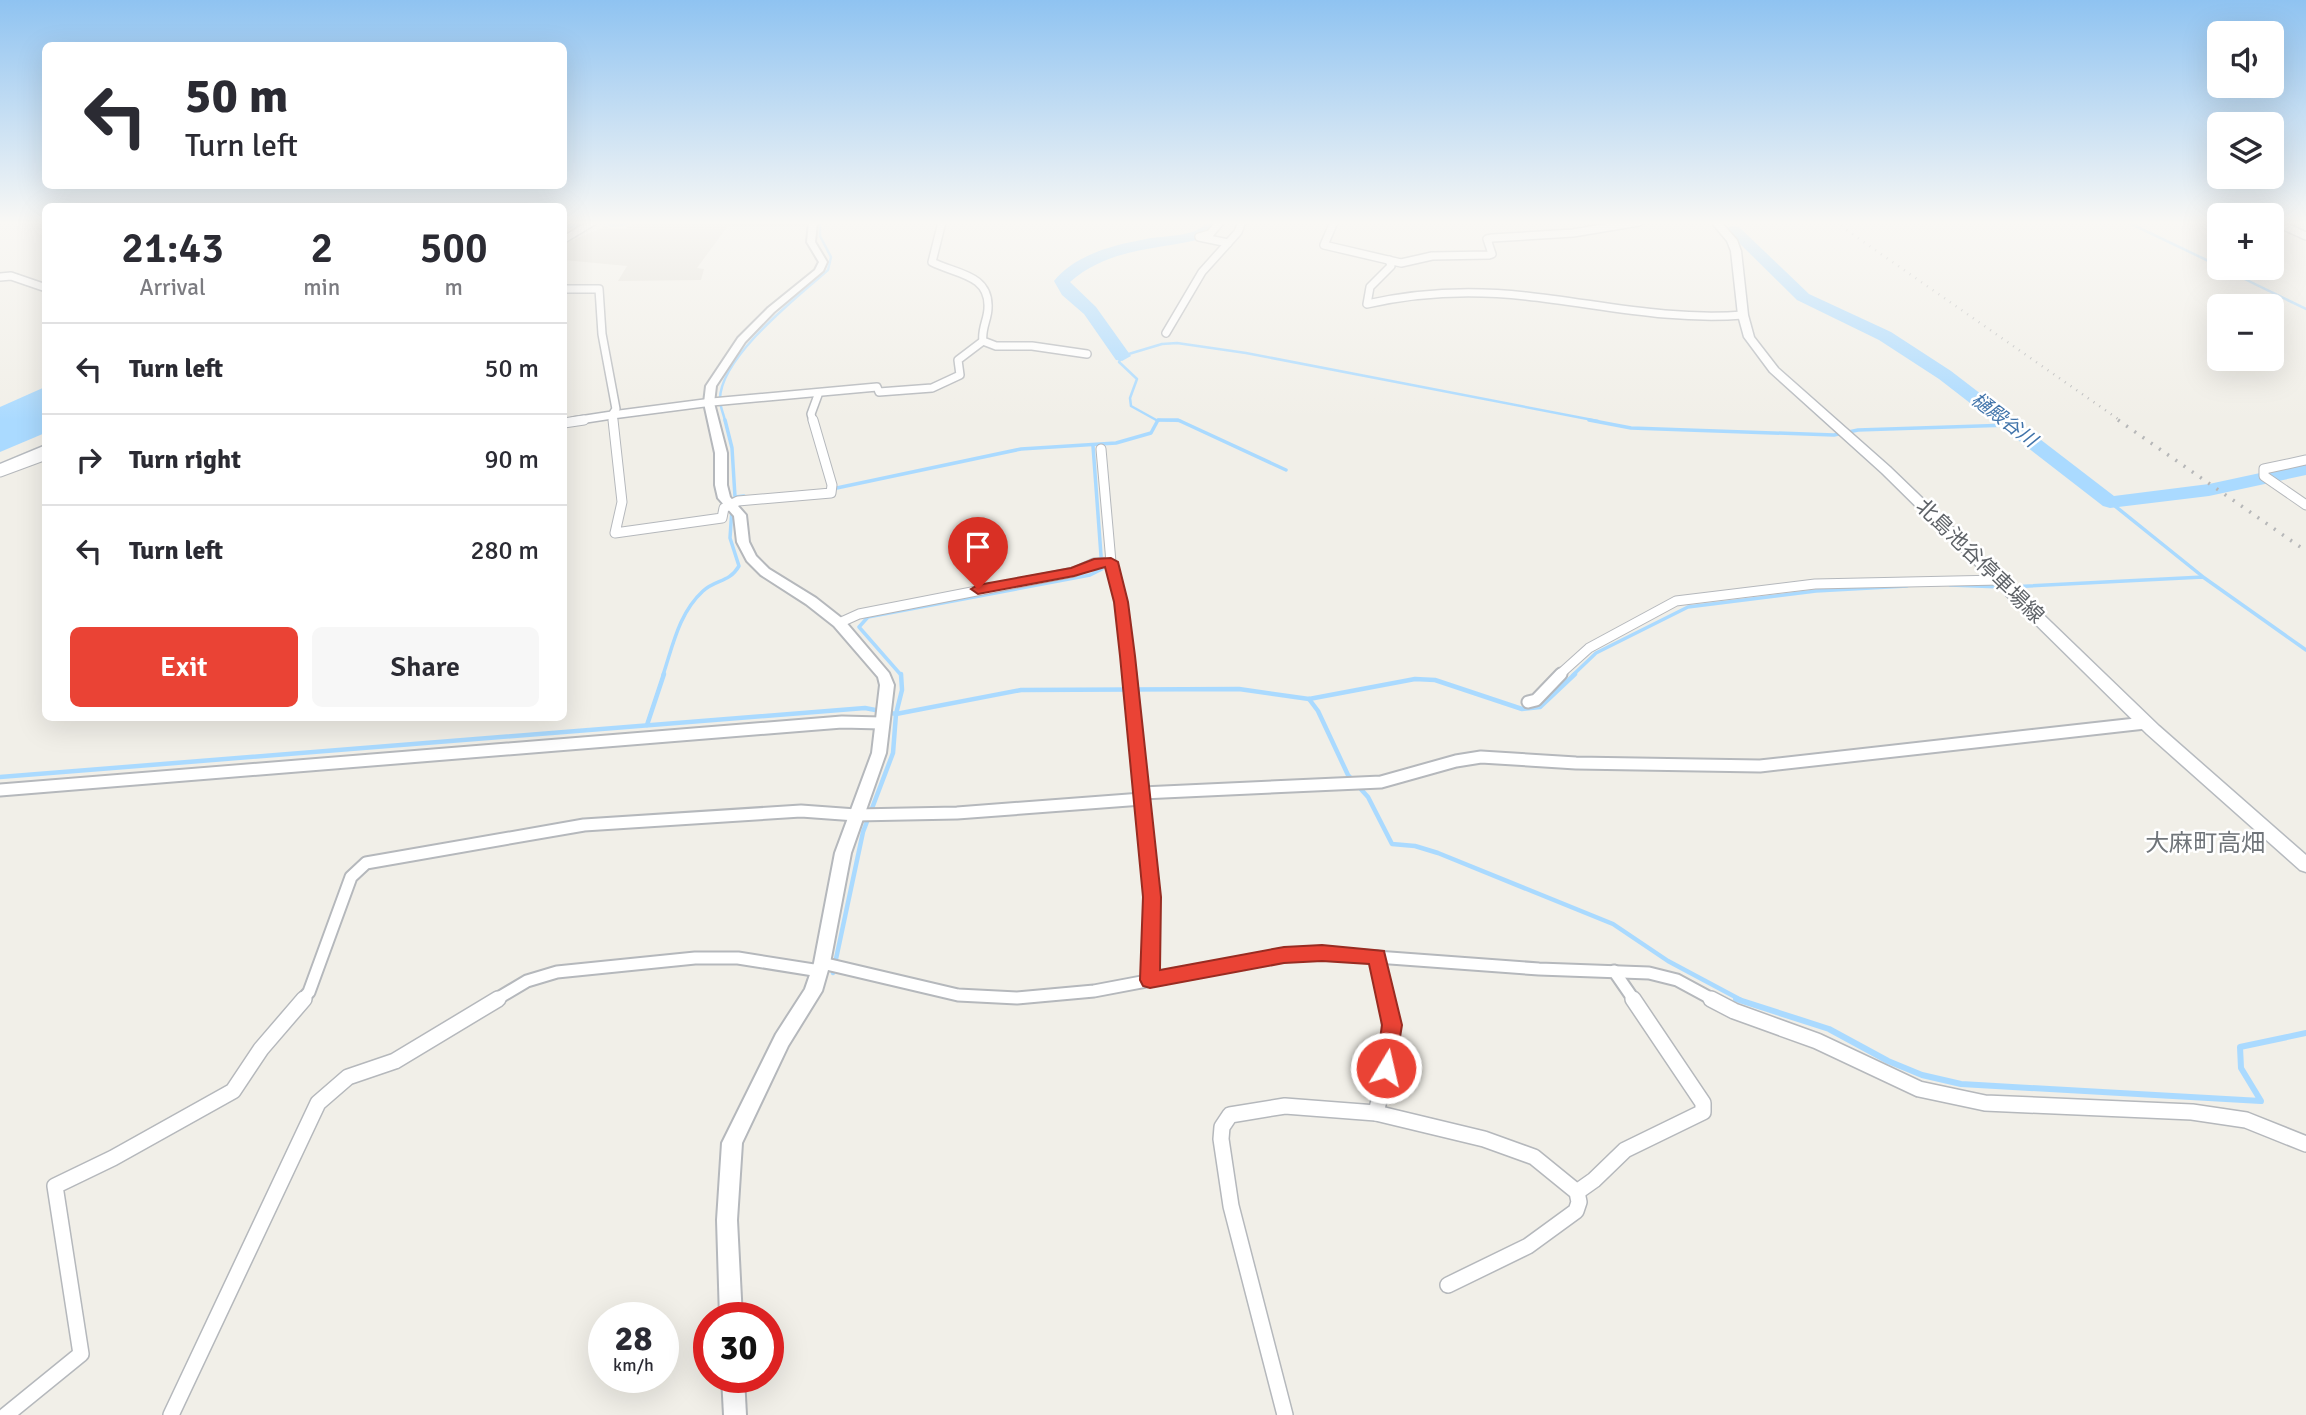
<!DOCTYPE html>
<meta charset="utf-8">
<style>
body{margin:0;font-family:Signika,"Noto Sans JP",sans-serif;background:#f7f7f7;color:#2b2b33;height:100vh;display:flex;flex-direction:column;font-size:26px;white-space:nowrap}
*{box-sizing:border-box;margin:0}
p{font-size:23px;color:#7c7c81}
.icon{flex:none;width:38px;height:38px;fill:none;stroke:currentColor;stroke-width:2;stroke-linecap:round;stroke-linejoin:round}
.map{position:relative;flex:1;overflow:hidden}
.drawer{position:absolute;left:42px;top:203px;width:525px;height:518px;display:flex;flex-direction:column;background:#fff;border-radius:10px;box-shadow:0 7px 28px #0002}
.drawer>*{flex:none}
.hud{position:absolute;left:42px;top:42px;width:525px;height:147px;border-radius:10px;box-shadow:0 7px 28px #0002;background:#fff;color:#2b2b33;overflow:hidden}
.controls{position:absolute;left:2207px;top:21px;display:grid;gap:14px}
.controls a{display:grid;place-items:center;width:77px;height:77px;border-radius:10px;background:#fff;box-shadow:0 7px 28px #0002;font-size:35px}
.speed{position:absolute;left:588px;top:1302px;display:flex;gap:14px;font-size:35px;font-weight:700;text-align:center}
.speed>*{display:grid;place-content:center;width:91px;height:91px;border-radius:50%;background:#fff;box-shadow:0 7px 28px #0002;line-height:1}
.speed small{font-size:18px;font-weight:400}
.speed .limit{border:10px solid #d22;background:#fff;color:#111}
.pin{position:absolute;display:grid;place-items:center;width:60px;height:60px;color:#fff;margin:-72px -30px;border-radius:50% 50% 50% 0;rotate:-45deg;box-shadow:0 0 7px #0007}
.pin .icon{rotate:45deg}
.me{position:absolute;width:77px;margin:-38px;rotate:9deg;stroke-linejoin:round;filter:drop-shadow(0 0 5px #0008)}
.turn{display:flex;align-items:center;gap:24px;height:147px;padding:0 28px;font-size:32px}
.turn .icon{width:91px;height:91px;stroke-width:2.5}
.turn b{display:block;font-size:49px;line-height:60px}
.eta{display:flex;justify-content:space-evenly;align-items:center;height:119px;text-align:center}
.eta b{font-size:42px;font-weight:600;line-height:49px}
.cta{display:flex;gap:14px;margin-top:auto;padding:14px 28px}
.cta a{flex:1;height:80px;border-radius:10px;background:#ea4335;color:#fff;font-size:28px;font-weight:600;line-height:80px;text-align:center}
.cta a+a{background:#f7f7f7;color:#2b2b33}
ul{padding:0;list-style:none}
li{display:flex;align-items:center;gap:21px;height:91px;padding:0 28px;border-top:2px solid #e1e1e2}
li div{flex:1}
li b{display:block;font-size:26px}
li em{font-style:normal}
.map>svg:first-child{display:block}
.education{fill:#e1ded6}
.water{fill:#aadaff}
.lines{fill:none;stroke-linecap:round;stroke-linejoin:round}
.stream-far3{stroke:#aadaff;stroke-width:2.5}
.stream-far2{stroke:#aadaff;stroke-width:3.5}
.stream-far1{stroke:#aadaff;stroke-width:4.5}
.stream{stroke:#aadaff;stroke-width:6}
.river{fill:#aadaff;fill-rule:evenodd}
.minor-far3-casing{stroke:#b5b8bc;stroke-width:10}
.minor-far2-casing{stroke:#b5b8bc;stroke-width:11}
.minor-far1-casing{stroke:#b5b8bc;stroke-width:15}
.minor-casing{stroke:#b5b8bc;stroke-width:18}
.tertiary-casing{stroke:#b5b8bc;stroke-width:4}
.secondary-casing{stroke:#b6babf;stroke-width:3}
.minor-far3{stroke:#fff;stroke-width:7}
.minor-far2{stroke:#fff;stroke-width:9}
.minor-far1{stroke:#fff;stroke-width:11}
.minor{stroke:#fff;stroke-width:15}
.tertiary{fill:#fff;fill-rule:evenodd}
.secondary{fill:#fff;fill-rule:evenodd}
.rail-far1{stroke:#b6b7b8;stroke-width:2.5;stroke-dasharray:1 6;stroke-linecap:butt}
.rail{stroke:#b6b7b8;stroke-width:3.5;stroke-dasharray:2 8;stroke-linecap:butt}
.route{fill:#ea4335;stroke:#982c22;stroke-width:2}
.labels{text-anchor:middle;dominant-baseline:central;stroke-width:5;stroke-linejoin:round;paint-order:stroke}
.far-water-label{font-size:19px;font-style:italic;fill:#4174aa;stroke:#fff}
.street-label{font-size:21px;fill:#5f6368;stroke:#fff}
.quarter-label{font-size:24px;fill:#70757a;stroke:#fff}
</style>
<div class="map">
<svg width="2306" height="1415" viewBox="0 0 2306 1415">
<rect width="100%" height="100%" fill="#f1efe8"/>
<polygon class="education" points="634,222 808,222 806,227 727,227 697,268 704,269 701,280 618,281 627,266 564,260 564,244 604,227 625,229"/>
<polygon class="water" points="45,387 45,433 0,452 0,407"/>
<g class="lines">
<g class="stream-far3">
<polyline points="2127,222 2219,266"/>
<polyline points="2222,268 2306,309"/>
<polyline points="1159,420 1181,421"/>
<path d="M725,421C724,415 720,407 720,400C719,358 798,296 828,270L831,257L820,236V222"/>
<polyline points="1158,421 1131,406 1130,398 1137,379 1119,362 1122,356 1162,344 1177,343 1246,353 1598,421"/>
</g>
<g class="stream-far2">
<polyline points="725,420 732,448 735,497 744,496"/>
<polyline points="1159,420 1178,420 1286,470"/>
<polyline points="1589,420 1631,428 1834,435 1858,430 2010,425"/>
<polyline points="832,489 1021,449 1116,443 1151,433 1158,420"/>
<polyline points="2110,502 2202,576"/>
<polyline points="1950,585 2001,587"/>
<polyline points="2010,587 2203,577 2306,650"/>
<path d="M663,675C673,645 679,613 703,591C716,579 729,583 739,566L730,538L732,508"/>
<polyline points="901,675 859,627 868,617 1090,575 1102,569 1093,446"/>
<polyline points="1573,675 1596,653 1688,607 1816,591 1907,586"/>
</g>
<g class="stream-far1">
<polyline points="901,674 902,690 896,714 1021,690 1239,689 1309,699 1415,679 1435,680 1522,709 1540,707 1575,674"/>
<polyline points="1309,699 1318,711 1348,775 1368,797 1392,844 1415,846 1438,853 1613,924 1668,961 1741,1000"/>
<polyline points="647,725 664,674"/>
<polyline points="0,777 865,708 896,714 893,753 863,832 833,973"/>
</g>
<polyline class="stream" points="1736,999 1829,1029 1888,1061 1922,1075 1961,1084 2261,1101 2241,1068 2240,1047 2306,1033"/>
<g class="river">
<polygon points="564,222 585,222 585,223 583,226 564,229"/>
<polygon points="631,222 629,225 611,227 604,223"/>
<path d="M1207,222H1222L1213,234L1206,238C1158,250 1110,247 1070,282L1096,307L1131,356L1122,361L1116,360L1084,314L1062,295L1054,281C1076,254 1114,245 1146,239C1165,235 1195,238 1207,222Z"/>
<polygon points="1734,226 1739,227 1809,294 1891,332 1951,371 2114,496 2209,484 2306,463 2306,475 2209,496 2110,508 2103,506 1939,379 1879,340 1797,300 1729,233 1727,230 1729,227"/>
</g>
<defs>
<g id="minor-far3">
<path d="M942,222L932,262C955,274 990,274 988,308C988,319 981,329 983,341L996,346H1032L1087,354"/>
<polyline points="1220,222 1210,234 1199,237 1228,243"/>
<polyline points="1334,222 1324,245 1401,263 1432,256 1489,255 1492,254 1487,239 1492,238 1573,233 1639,222"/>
<polyline points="2275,222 2306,236"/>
<path d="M1389,260L1391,266L1370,287L1367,304C1419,292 1473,290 1526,296C1599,304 1669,321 1743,315"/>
<polyline points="0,277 11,276 46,288"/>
<polyline points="564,289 599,289 602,334 616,409 612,415 573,421"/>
<polyline points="1166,333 1202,272 1238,232 1242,222"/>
<polyline points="613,421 612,415 712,402 877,387 879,392 932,388 960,375 958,360 983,341"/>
<polyline points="813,421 811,414 818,395"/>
</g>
<g id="minor-far2">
<polyline points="613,420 622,502 615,533 722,518 724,508 738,501 831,493 832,485 813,420"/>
<polyline points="564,423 584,420"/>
<polyline points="1101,449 1111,562 1121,602 1130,675"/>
<polyline points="2306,460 2264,469 2264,476 2306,505"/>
<polyline points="0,472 46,455"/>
<polyline points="839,623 859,614 1074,572 1094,563 1111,562"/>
<polyline points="1559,675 1589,648 1676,601 1815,584 2000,580"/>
</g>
<g id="minor-far1">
<polyline points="1130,674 1152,897 1149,980"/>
<polyline points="1528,702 1536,700 1561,674"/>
<polyline points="0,790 842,722 881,723"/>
<polyline points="1142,793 1381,782 1456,761 1481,757 1576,763 1760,766 2145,723"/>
<polyline points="1377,957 1387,1000"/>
<polyline points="822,963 958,995 1017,998 1094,991 1284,955 1322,953 1539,969 1649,973 1677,980 1714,1000"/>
<polyline points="1614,971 1634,1000"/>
<polyline points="302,1000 309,992 351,877 366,863 584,825 801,811 856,815 957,813 1142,799"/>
<polyline points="495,1000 527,981 557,972 695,958 738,958 820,971"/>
</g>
<g id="minor">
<polyline points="1711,999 1734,1011 1817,1041 1919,1089 1985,1103 2192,1112 2246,1120 2306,1144"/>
<path d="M1376,1113C1386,1070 1396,1043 1386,999"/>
<polyline points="1577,1192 1594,1180 1625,1150 1703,1112 1703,1103 1633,999"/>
<polyline points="6,1415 81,1354 55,1186 113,1158 233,1091 261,1049 304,999"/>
<polyline points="171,1415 318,1103 348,1077 395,1061 498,999"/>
<polyline points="1285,1415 1231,1206 1221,1139 1222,1127 1230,1115 1285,1106 1376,1113 1484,1139 1534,1157 1577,1192 1579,1202 1576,1211 1528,1246 1448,1285"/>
</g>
<g id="tertiary">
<polygon points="809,222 817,222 815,242 827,262 823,271 774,312 745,342 716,386 714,403 727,453 727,485 730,497 746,515 749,542 756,556 769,569 816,598 844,620 889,673 894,685 886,753 851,853 830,963 822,991 788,1046 742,1143 737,1220 742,1318 720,1318 717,1220 722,1143 776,1034 805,989 814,963 835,853 872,753 880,685 878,677 834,626 806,604 761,575 747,561 737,542 734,516 718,498 715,485 715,453 704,403 706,386 738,338 768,308 815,270 819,262 807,242"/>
<polygon points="722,1377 744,1377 746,1415 724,1415"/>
</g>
<g id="secondary">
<polygon points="587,222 599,222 564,243 564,236"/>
<polygon points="1711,222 1721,222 1737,240 1741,251 1748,315 1754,337 1778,368 1890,467 2159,726 2306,855 2306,872 2300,870 2147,734 1882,473 1770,372 1744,337 1738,315 1731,251 1727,241"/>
<polygon points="46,445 46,454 0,473 0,464"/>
</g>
</defs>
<use href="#minor-far3" class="minor-far3-casing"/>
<use href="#minor-far2" class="minor-far2-casing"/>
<use href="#minor-far1" class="minor-far1-casing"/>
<use href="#minor" class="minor-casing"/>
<use href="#tertiary" class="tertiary-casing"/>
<use href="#secondary" class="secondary-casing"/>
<use href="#minor-far3" class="minor-far3"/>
<use href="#minor-far2" class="minor-far2"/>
<use href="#minor-far1" class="minor-far1"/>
<use href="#minor" class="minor"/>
<use href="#tertiary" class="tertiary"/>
<use href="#secondary" class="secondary"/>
<polyline class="rail-far1" points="1835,222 2121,421"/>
<polyline class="rail" points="2118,420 2306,551"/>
</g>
<linearGradient id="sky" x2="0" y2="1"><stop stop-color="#8fc3f1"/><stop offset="0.53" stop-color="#f9f8f5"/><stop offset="1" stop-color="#f9f8f5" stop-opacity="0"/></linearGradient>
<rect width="2306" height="420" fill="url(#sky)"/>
<polygon class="route" points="1111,558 1118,562 1128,602 1135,656 1161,897 1160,970 1284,947 1322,945 1384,951 1402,1025 1394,1074 1386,1077 1379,1074 1376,1068 1382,1025 1369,964 1322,961 1284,963 1150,988 1143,986 1140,980 1143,897 1120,656 1114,602 1105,567 1074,576 978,594 971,589 978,585 1071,568 1094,559"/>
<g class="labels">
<g class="far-water-label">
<text transform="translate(2004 420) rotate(37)">樋殿谷川</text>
</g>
<g class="street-label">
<text transform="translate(1980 561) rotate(44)">北島池谷停車場線</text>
</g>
<g class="quarter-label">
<text x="2205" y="843">大麻町高畑</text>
</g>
</g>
</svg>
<div class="controls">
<a><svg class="icon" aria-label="sound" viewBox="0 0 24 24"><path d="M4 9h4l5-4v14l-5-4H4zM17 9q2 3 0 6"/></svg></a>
<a><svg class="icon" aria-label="layers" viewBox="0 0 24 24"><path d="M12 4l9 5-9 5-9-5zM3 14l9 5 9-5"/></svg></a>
<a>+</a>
<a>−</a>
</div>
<div class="speed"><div>28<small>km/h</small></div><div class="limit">30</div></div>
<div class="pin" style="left:978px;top:589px;background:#d93025"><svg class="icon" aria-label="arrive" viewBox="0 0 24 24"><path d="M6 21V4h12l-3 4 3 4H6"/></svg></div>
<svg class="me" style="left:1386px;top:1068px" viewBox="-20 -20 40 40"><circle r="17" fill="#ea4335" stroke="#fff" stroke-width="3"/><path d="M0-11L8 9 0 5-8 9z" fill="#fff"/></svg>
<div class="hud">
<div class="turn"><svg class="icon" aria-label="left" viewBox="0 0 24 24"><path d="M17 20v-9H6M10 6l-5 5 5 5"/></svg><div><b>50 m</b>Turn left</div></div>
</div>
<section class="drawer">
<div class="eta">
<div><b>21:43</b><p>Arrival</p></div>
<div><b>2</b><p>min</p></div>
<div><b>500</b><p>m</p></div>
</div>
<ul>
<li><svg class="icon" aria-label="left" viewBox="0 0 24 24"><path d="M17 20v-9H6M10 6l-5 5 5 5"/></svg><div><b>Turn left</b></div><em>50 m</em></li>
<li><svg class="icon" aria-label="right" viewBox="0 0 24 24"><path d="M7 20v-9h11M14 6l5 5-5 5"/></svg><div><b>Turn right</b></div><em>90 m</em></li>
<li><svg class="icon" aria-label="left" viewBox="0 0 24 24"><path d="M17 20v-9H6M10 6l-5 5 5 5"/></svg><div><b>Turn left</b></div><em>280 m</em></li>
</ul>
<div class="cta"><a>Exit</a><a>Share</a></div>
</section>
</div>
